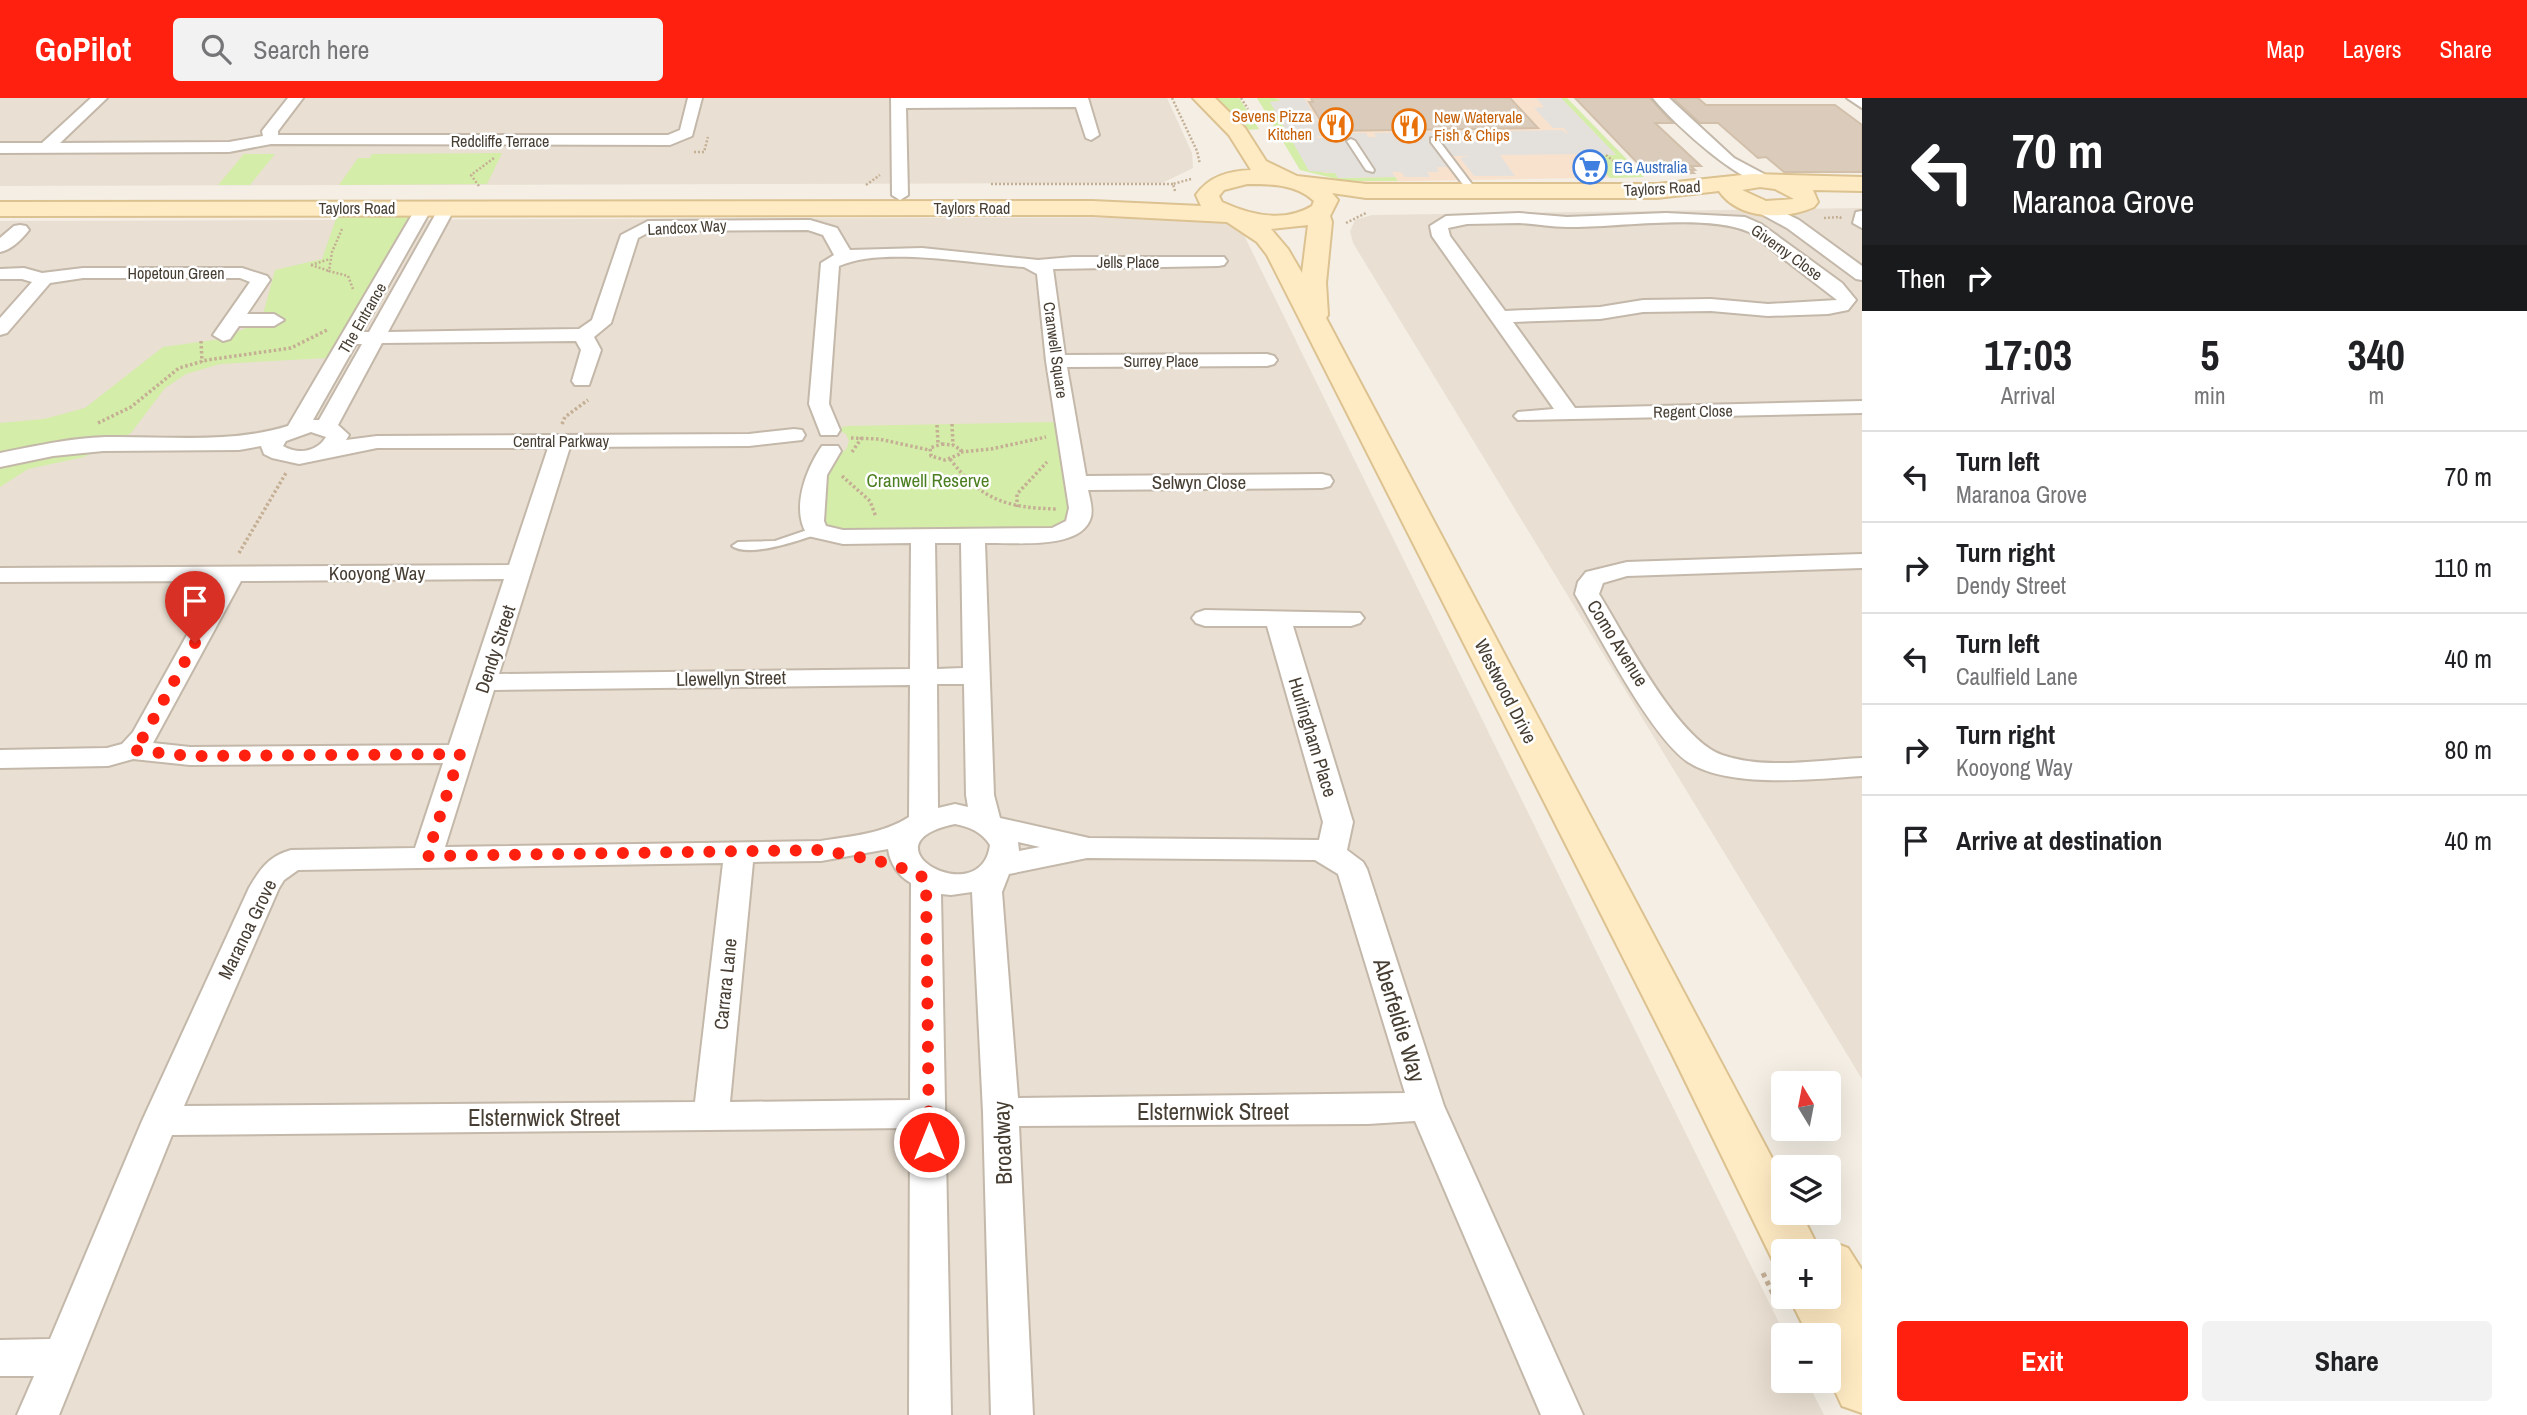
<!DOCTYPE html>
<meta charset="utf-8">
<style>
body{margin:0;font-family:"Archivo Narrow",sans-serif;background:#f2f2f2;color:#202124;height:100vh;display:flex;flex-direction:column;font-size:26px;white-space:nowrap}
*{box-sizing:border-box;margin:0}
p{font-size:23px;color:#757577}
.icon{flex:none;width:38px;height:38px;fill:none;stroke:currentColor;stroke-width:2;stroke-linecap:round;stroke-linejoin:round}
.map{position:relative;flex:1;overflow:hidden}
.panel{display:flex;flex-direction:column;background:#fff;width:665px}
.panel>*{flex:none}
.banner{background:#202124;color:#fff;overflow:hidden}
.needle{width:46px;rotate:350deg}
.fabs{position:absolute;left:1771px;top:973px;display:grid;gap:14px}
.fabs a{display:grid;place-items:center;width:70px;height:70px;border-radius:7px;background:#fff;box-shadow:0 7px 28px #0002;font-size:35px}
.pin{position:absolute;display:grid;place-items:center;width:60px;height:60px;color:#fff;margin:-72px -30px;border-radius:50% 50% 50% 0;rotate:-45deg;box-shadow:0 0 7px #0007}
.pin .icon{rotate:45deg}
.me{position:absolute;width:77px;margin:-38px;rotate:0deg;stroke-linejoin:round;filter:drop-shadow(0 0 5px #0008)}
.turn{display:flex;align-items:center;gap:24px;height:147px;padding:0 35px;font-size:32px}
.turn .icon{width:91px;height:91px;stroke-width:2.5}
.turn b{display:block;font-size:49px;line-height:60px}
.then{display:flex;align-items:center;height:66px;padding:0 35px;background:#0003;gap:14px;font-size:26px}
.eta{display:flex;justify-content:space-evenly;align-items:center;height:119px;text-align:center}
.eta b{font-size:42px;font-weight:700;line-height:49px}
.button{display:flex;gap:14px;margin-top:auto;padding:14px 35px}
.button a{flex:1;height:80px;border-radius:7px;background:#ff2010;color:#fff;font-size:28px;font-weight:700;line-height:80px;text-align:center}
.button a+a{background:#f2f2f2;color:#202124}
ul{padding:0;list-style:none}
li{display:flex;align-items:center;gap:21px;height:91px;padding:0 35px;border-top:2px solid #e0e0e0}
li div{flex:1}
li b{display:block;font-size:26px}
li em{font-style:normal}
header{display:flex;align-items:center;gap:42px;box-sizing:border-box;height:98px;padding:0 35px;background:#ff2010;color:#fff}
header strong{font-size:33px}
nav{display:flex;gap:38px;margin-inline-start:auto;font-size:24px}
.search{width:490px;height:63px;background:#f2f2f2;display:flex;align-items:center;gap:18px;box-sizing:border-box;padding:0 24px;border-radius:7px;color:#757577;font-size:26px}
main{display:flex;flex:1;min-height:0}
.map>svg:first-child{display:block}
.residential{fill:#e9dfd2}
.commercial{fill:#f9e2cd}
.green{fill:#d4eda8}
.parking{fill:#e4e1dd}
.building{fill:#dacbbb;stroke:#d2c0ab;stroke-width:2}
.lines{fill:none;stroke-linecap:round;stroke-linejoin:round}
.lane-casing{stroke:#c3b8a9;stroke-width:4}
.street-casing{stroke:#c3b8a9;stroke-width:4}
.secondary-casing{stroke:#dcc291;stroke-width:4}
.path-far2{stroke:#c4af95;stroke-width:2.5;stroke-dasharray:2 2;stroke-linecap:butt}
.path-far1{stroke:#c4af95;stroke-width:3.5;stroke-dasharray:2.5 2.5;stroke-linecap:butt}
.path{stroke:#c4af95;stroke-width:5;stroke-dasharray:4.5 4.5;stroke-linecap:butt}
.lane{fill:#fff;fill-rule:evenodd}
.street{fill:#fff;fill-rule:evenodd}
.secondary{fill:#ffebc3;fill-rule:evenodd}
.route{stroke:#ff2010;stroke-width:12;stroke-dasharray:0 21.6}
.labels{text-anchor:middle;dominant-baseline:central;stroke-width:5;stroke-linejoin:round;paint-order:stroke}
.far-food-label{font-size:16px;fill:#c56008;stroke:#fff;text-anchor:end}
.far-street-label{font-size:16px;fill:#473e33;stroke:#fff}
.far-shop-label{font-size:16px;fill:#366cbe;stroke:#fff;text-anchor:start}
.park-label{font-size:19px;fill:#4c7f21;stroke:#fff}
.street-label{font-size:19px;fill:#473e33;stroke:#fff}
.near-street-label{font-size:23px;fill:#473e33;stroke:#fff}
</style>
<header>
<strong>GoPilot</strong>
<div class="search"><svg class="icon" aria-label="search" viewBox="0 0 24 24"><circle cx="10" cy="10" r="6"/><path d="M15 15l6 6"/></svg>Search here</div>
<nav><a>Map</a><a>Layers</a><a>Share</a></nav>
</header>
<main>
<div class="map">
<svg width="1862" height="1317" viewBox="0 0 1862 1317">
<rect width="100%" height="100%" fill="#f4eee4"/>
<g class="residential">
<polygon points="0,0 1167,0 1192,55 1193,70 1162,85 0,88"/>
<polygon points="1862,110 1862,981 1353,145 1350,133 1355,122 1372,117"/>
<polygon points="1223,119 1237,123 1785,1237 1783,1283 1807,1283 1824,1317 0,1317 0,123"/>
</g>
<polygon class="commercial" points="1258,0 1563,0 1643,79 1355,84 1302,70"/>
<g class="green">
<polygon points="1212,0 1239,0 1259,31 1246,32"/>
<polygon points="1257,0 1275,0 1281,3 1270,4 1324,75 1335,75 1339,80 1395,79 1398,83 1345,83 1300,72"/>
<polygon points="1561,0 1567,0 1644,79 1610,80 1593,62 1605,62 1601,57 1615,56"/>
<polygon points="502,55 487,86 339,87 358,60 370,60 372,56"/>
<polygon points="244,56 275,56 250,87 218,87"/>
<polygon points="338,115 412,117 327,260 220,266 186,276 165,290 131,335 84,359 28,371 0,389 0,325 44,321 85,310 163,249 221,241 248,229 264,213 275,172 322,161"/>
<polygon points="1057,324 1071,419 1063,431 830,433 822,424 828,368 847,350 849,343 846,336 836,331 847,328"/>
</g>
<polygon class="parking" points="1279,0 1304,0 1327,37 1317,38 1318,40 1335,39 1333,35 1366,35 1368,39 1376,39 1374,35 1493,33 1497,37 1507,37 1504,33 1562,32 1569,37 1564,30 1553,30 1534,10 1544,9 1536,0 1561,0 1616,57 1603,57 1606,62 1593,62 1588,56 1500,57 1515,78 1474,78 1460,60 1469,58 1444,58 1450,69 1437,69 1439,74 1427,74 1430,79 1405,79 1401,74 1392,74 1395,79 1338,80 1335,75 1309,73 1270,4 1280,3"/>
<g class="building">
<polygon points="1311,0 1510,0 1538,30 1327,33 1309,4 1313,4"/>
<polygon points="1575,0 1650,0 1673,25 1655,25 1701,68 1691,68 1695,72 1691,72 1694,75 1648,76"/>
<polygon points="1673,0 1698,0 1706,7 1835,7 1862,27 1862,74 1784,74 1766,59 1758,60 1718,25 1700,25"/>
</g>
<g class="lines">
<defs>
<g id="lane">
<polygon points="1431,40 1437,40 1474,89 1474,93 1468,93 1431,44"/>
<polygon points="1351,41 1355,43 1374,72 1373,74 1366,72 1347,43"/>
<path d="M816,429L820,431V435C801,442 749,460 732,448L738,444L775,443Z"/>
</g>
<g id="street">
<polygon points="91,0 107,0 60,45 229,44 263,38 262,33 288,0 303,0 278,33 278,37 668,37 680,32 688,0 702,0 692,38 670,47 271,46 229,54 0,55 0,45 42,45"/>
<polygon points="891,0 1088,0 1099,37 1091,42 1086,40 1076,9 906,10 908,97 900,102 892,97"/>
<path d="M1653,0H1669L1734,60L1779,84L1777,87C1748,95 1671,23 1653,0Z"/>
<polygon points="1847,0 1862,0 1862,10"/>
<polygon points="1758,102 1799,122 1862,168 1862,182 1856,181 1787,130 1752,111 1750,107 1752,103"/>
<path d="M424,105L432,110L362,234H369L439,110L447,105L455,110L388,234L579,231L592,222L621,137L648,123L810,122L837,130L850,152L922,150L1038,162L1073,159H1224L1227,163L1224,167L1218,168L1053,171L1065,257L1267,256L1274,258L1277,262L1274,266L1267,268L1067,269L1086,378L1322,376L1330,378L1333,383L1330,388L1322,390L1088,392C1090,401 1093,410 1091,419C1082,453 1012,444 985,445L994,697L1000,720L1089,740L1319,742L1323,724L1267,528H1205L1196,525L1192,520L1196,515L1205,512L1360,515L1364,520L1360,525L1351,528H1293L1353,724L1347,752L1363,764L1367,771L1444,1008L1583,1317H1541L1415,1023L1368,1026L1019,1028L1033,1317H991L983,1014L972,794L951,797L941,796L951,1317H909L910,1030L172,1037L59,1317H17L34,1278H0V1242L50,1241L142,1023L249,790C260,771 269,758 291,752L415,750L443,665L190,667L133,661L108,668L0,670V652L107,650L122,646L133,634L217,483L0,484V470L509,467L548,350H377L299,366L272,360L264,356L261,348L239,352L103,353L53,358L0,369V355C35,348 70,340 106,339C166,338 230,346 288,328L416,110ZM808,132L823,137L834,157L821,165L809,306L821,337H837L840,332L829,306L839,168C883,148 975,166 1024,169L1037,176L1046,263L1069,410L1066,423L1052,430L843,432L826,428L824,423L827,377L841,353L838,348H822C806,371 790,412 808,438L843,446L911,445L910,571L499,576L570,349L749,348L802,342L805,337L802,332L794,331L749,336L377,338L346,342L349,337L338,327L382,245L576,243L581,252L572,283L575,287H589L601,252L594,239L611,225L638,140L651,133ZM356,246H362L319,322H313ZM311,334L326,339C317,354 298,357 283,348L286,343ZM935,445H961L963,570L937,571ZM504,481L449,647L190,649L153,645L241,483ZM937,586H964L966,697L968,709L955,706L938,710ZM910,587L909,719C883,736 851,738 821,743L445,749L494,592ZM955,726C970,729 982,734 990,747C981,815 858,746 955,726ZM1018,744L1040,749L1019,753ZM888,751C890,765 898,778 911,785L910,1002L730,1004L753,764L821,763ZM1087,760L1315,762L1338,776L1405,995L1018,1000L1002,794L1009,776ZM723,765L695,1004L184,1008L279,790L284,782L298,772Z"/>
<polygon points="1862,113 1862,130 1853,125 1856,114"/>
<path d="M1519,115L1567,119L1666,115L1745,119L1761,126L1842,185L1856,202L1848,212L1828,216L1768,218L1711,213L1643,214L1600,221L1513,224L1575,310L1862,303V315L1518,322L1514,318L1518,314L1554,311L1432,138L1430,128L1446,118ZM1519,125C1535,126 1551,129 1567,129C1616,130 1706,115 1749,134L1837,202L1768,206L1711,201L1643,202L1600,209L1505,213L1450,138L1448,130L1467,126Z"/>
<path d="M20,127L26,128L29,132C22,141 11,152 0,154V140L14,128Z"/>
<polygon points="24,170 42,175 83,170 242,170 267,178 270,182 247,216 274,216 284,222 274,228 239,228 230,241 223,243 213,237 250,184 240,180 83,180 50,185 7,235 0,237 0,220 32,184 22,181 0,181 0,171"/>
<path d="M1862,456V470L1627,478L1603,485L1599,496C1625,538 1677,641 1722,657C1764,672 1818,662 1862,660V678C1814,681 1730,691 1688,664C1651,639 1599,537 1575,496L1578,484L1586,474L1627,464Z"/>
</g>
<path id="secondary" d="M1193,0H1215L1245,30L1266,63L1297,78L1366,86H1657L1752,76L1862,79V93L1813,92L1818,104L1814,109C1785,122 1739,122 1719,93L1657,100H1366L1332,95L1338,102L1330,118L1332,124L1326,185L1328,217L1326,220L1783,1081V1115H1801L1817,1147L1829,1143L1848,1150L1862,1172V1315L1842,1308L1829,1280V1237H1808L1789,1199H1829V1153H1783V1172L1776,1169L1672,956L1267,157L1257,144L1227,124L1092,117L0,118V104L1092,103L1201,108L1196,97C1209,78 1229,73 1251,72L1229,37ZM1247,86C1270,86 1296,86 1314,103L1312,108C1284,125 1250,117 1222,104L1219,98L1224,92ZM1760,89L1775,91L1794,101L1766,103L1742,92ZM1308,127L1302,175L1288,151L1271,131Z"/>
</defs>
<use href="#lane" class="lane-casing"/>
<use href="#street" class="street-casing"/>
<use href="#secondary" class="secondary-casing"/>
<g class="path-far2">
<polyline points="1172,0 1197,53 1200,66"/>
<polyline points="1241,0 1248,11"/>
<polyline points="694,54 704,54 708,39"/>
<polyline points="1606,57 1624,72"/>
<polyline points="991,86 1173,86"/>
<polyline points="866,87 880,77"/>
<polyline points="479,88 471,77 494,60"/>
<polyline points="1175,93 1173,86 1191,81"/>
<polyline points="1824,120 1840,119 1842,122"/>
<polyline points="1346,125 1366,115"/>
<polyline points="342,131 332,154 329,173 348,178 353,191"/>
<polyline points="311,167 330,161"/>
<polyline points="311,167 329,173"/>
</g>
<g class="path-far1">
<polyline points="201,243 202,264"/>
<polyline points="98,325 131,309 179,270 207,262 291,250 327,232"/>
<polyline points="562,326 565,319 588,302"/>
<polyline points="952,326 953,347"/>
<polyline points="937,327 938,346"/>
<polyline points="851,340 879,341 929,352"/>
<polygon points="942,346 953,347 961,352 960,356 945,362 931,358 930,350"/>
<polyline points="852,354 863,338"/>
<polyline points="961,354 991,351 1046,339"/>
<path d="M950,361C981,402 1007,410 1057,411"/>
<polyline points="842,378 870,403 876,419"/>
<polyline points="1017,409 1017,396 1047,364"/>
<polyline points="239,455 286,375"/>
</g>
<polyline class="path" points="1763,1175 1774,1198"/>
<use href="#lane" class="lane"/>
<use href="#street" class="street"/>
<use href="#secondary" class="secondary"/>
</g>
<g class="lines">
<path class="route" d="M195,545L144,638L132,652L190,658L460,656L427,758L821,752C856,759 895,763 926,781L929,1044"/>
</g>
<defs>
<symbol id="restaurant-ring" viewBox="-11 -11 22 22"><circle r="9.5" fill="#fff" stroke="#e8710a" stroke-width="1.5"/><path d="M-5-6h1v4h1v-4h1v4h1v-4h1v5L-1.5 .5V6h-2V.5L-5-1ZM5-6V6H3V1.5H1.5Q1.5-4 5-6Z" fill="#e8710a"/></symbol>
<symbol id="supermarket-ring" viewBox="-11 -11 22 22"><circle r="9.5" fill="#fff" stroke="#3f7fe0" stroke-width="1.5"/><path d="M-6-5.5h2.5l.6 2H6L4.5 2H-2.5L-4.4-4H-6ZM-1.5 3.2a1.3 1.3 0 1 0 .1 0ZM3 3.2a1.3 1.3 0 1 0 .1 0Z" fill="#3f7fe0"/></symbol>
</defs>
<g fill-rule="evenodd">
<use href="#restaurant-ring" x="1317" y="8" width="38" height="38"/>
<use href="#restaurant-ring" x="1390" y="9" width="38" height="38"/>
<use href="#supermarket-ring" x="1571" y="50" width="38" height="38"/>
</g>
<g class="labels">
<g class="far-food-label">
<text x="1312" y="18">Sevens Pizza<tspan x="1312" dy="18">Kitchen</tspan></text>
<text x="1434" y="19" text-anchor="start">New Watervale<tspan x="1434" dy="18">Fish &amp; Chips</tspan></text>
</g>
<g class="far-street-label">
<text x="500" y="43">Redcliffe Terrace</text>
<text transform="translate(1662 90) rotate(-3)">Taylors Road</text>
<text x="357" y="110">Taylors Road</text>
<text x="972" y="110">Taylors Road</text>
<text transform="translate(687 129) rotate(-3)">Landcox Way</text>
<text transform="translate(1787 154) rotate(36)">Giverny Close</text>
<text x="1128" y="164">Jells Place</text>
<text x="176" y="175">Hopetoun Green</text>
<text transform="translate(362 220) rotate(-60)">The Entrance</text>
<text transform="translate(1056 252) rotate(82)">Cranwell Square</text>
<text x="1161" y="263">Surrey Place</text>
<text transform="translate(1693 313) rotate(-1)">Regent Close</text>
<text x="561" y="343">Central Parkway</text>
</g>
<g class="far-shop-label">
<text x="1614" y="69">EG Australia</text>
</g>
<g class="park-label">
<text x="928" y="382">Cranwell Reserve</text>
</g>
<g class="street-label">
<text x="1199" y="384">Selwyn Close</text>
<text x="377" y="475">Kooyong Way</text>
<text transform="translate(1618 545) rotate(58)">Como Avenue</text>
<text transform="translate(495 551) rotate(-72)">Dendy Street</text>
<text transform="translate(731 580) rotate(-1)">Llewellyn Street</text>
<text transform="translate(1506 593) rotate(63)">Westwood Drive</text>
<text transform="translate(1313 639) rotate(73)">Hurlingham Place</text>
<text transform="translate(247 831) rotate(-64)">Maranoa Grove</text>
<text transform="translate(725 886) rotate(-84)">Carrara Lane</text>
</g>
<g class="near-street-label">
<text transform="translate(1400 922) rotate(73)">Aberfeldie Way</text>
<text x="1213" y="1013">Elsternwick Street</text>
<text x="544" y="1019">Elsternwick Street</text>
<text transform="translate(1002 1045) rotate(-92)">Broadway</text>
</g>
</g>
</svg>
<div class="fabs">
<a><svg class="needle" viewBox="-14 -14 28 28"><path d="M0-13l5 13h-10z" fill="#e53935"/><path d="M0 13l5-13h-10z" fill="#757577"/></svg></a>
<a><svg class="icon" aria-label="layers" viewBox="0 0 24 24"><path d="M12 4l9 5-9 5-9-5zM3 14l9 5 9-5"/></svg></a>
<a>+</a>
<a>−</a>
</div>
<div class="pin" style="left:195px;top:545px;background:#d93025"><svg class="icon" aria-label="arrive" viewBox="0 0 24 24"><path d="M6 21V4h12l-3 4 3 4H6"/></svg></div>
<svg class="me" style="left:929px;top:1044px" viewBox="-20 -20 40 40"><circle r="17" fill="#ff2010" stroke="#fff" stroke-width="3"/><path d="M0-11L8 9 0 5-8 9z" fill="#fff"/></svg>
</div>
<section class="panel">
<div class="banner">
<div class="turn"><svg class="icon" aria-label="left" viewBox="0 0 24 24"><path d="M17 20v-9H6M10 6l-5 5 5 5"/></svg><div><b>70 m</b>Maranoa Grove</div></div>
<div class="then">Then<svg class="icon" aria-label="right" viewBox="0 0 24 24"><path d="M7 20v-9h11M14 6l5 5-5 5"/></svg></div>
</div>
<div class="eta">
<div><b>17:03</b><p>Arrival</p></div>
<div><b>5</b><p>min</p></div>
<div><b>340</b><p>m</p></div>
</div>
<ul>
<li><svg class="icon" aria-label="left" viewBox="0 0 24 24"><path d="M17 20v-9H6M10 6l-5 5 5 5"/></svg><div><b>Turn left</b><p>Maranoa Grove</p></div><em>70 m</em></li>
<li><svg class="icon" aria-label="right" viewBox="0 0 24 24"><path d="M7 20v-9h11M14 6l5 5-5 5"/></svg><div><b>Turn right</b><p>Dendy Street</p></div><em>110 m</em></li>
<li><svg class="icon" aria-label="left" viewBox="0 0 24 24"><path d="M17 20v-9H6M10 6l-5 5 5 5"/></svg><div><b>Turn left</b><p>Caulfield Lane</p></div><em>40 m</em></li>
<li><svg class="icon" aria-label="right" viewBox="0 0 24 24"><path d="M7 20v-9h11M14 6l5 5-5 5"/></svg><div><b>Turn right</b><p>Kooyong Way</p></div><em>80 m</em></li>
<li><svg class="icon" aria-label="arrive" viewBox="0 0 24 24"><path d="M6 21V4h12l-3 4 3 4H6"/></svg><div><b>Arrive at destination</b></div><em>40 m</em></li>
</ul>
<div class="button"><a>Exit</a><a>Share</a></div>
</section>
</main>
